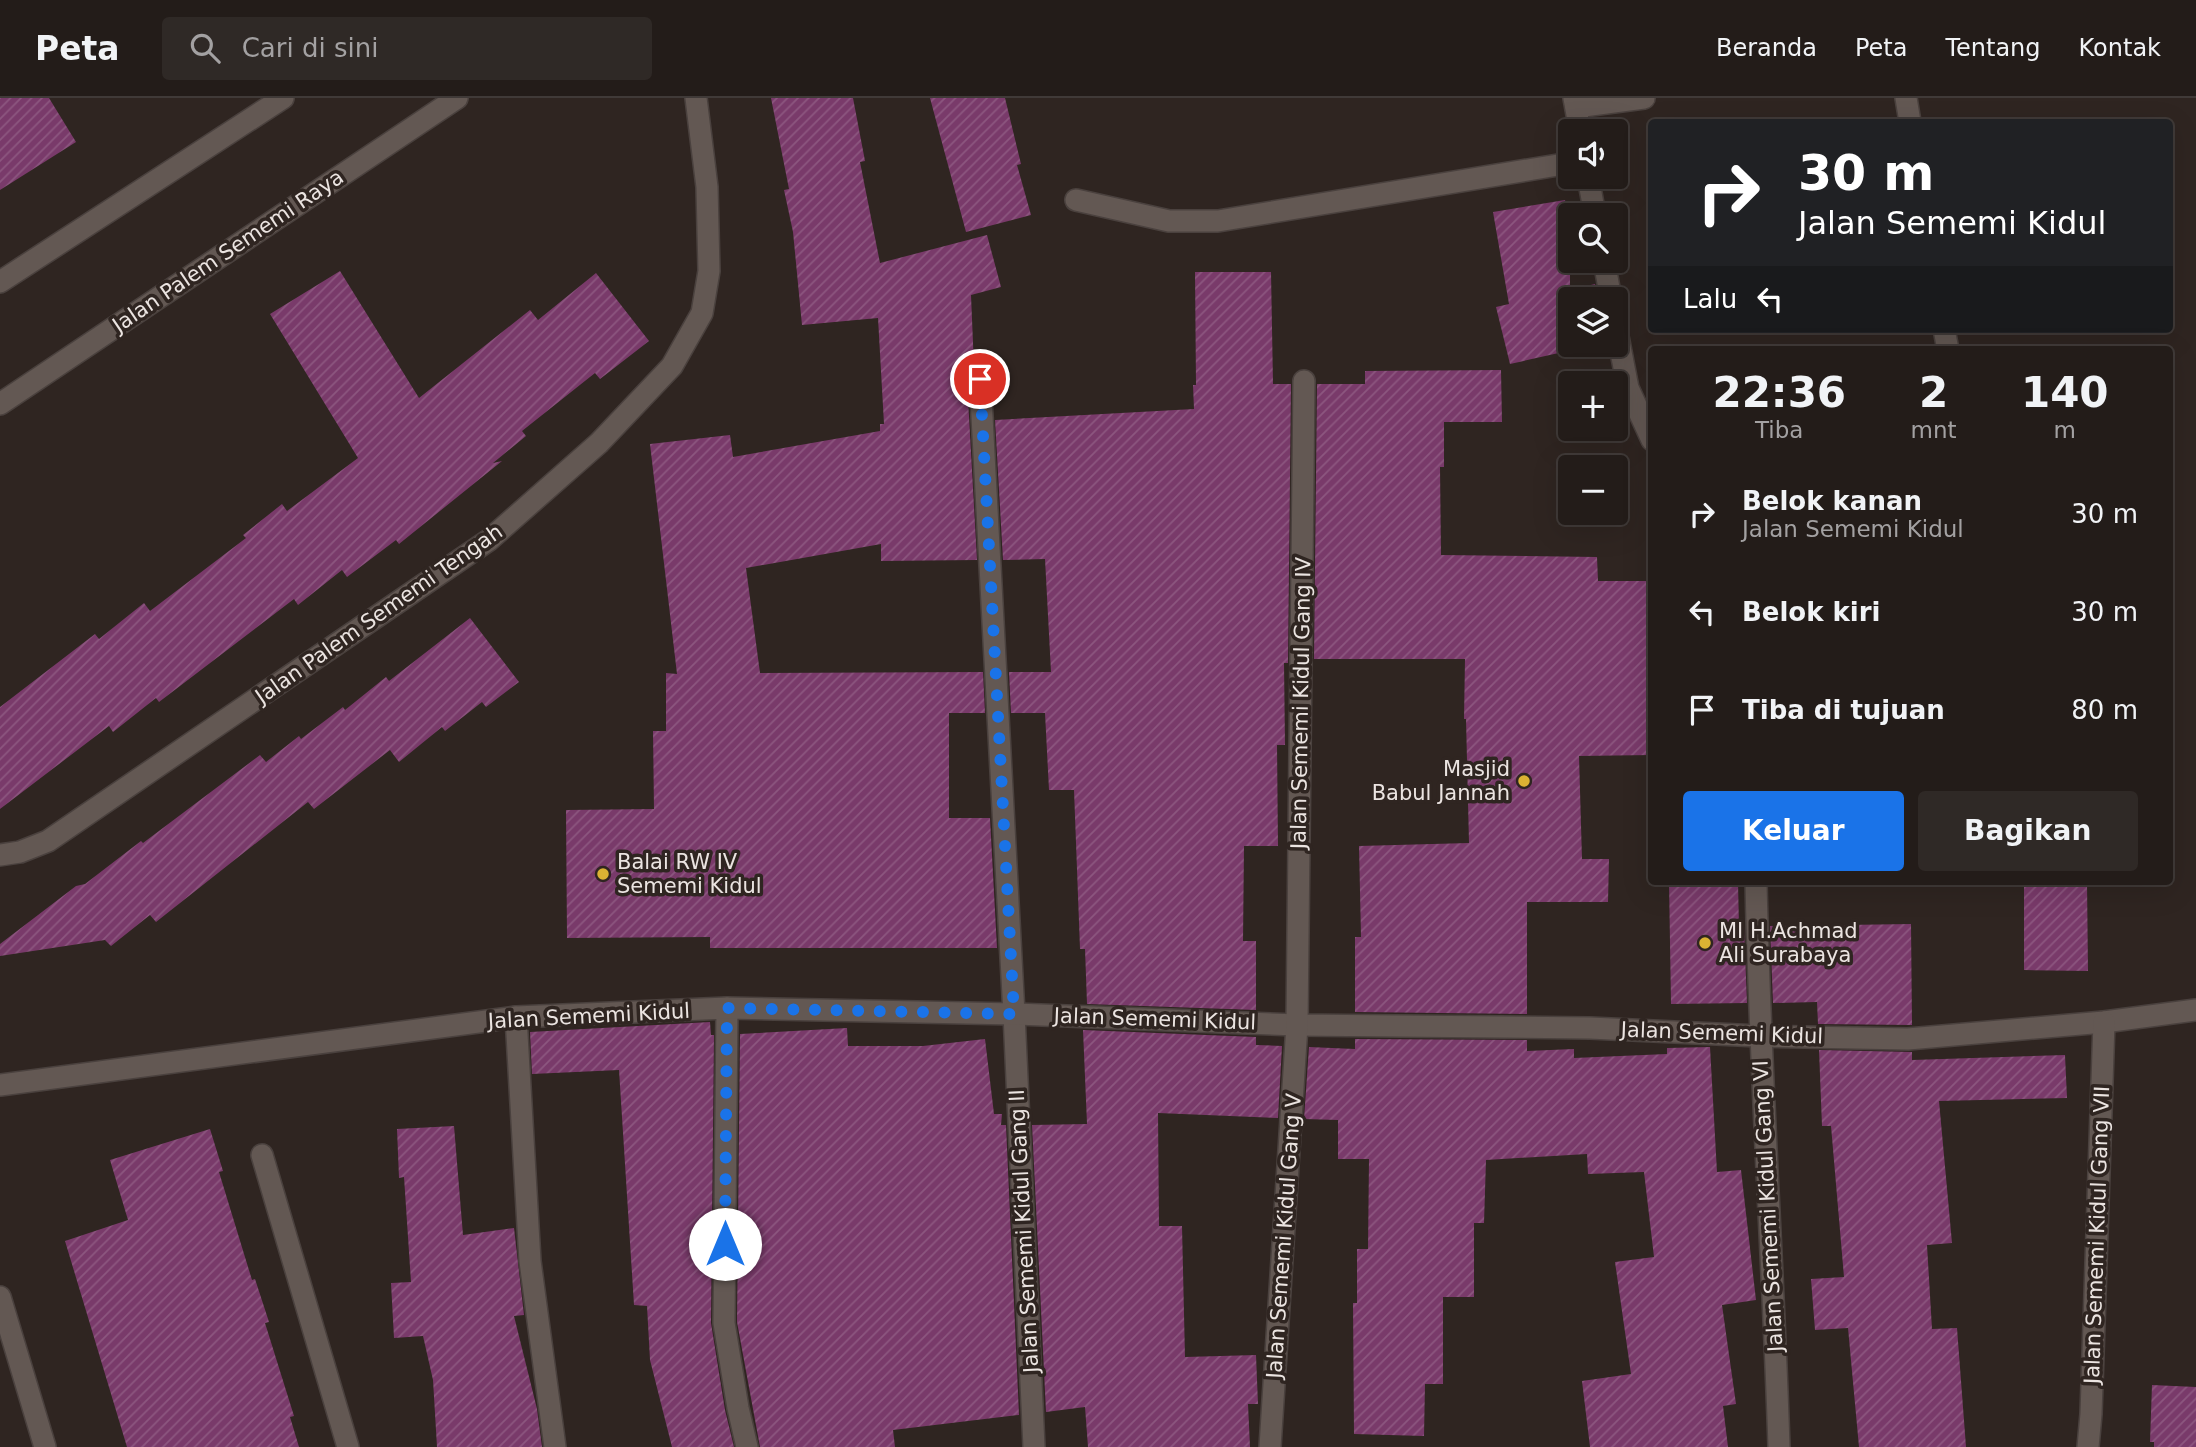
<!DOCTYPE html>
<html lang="id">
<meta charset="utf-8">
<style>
body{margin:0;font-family:"DejaVu Sans",sans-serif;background:#2f2926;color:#f1f3f6;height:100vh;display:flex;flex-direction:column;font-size:26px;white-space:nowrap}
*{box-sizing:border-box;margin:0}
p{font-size:23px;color:#a3a1a2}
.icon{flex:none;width:38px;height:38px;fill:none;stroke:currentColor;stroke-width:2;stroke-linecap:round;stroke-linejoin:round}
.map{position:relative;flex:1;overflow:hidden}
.panel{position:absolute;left:1648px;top:248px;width:525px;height:539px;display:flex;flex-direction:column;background:#231c19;border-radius:7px;box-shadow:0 7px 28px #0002,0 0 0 2px #403a38}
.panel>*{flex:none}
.guide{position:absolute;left:1648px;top:21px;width:525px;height:214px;border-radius:7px;box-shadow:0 7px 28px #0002,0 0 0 2px #403a38;background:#202124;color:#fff;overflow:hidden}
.tools{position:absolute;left:1558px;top:21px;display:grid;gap:14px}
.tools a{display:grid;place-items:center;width:70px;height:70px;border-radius:7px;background:#231c19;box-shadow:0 7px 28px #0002,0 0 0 2px #403a38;font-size:35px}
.pin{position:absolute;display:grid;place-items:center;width:60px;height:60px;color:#fff;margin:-30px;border:4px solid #fff;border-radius:50%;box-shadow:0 2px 7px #0007}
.me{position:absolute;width:77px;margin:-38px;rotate:0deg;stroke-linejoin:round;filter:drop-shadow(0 0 5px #0008)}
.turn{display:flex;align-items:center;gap:24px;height:147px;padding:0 35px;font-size:32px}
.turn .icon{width:91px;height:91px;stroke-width:2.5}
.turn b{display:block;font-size:49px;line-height:60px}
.then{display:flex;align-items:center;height:66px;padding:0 35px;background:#0003;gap:14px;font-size:26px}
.eta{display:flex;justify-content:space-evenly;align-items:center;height:119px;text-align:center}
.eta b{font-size:42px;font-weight:700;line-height:49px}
.button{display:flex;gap:14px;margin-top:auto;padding:14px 35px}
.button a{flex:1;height:80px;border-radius:7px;background:#1a73e8;color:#fff;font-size:28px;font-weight:700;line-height:80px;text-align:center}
.button a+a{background:#2f2926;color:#f1f3f6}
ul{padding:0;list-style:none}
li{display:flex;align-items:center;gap:21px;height:98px;padding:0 35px}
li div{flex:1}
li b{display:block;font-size:26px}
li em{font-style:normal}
header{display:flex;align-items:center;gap:42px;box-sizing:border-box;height:98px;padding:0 35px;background:#231c19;border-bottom:2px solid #403a38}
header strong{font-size:33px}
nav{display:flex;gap:38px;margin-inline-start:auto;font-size:24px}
.search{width:490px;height:63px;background:#2f2926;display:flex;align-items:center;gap:18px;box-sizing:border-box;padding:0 24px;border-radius:7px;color:#a3a1a2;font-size:26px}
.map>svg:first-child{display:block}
.building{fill:url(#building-hatch)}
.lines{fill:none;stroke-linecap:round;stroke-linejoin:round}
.minor-casing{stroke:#4a413e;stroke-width:24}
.minor{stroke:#635853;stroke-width:21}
.route{stroke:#1a73e8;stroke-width:12;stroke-dasharray:0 21.6}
.poi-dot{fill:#dbb233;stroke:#2f2521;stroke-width:2.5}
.labels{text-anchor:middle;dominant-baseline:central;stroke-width:7;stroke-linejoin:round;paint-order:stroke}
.street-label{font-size:21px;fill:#ebe4e1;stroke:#2f2521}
.poi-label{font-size:21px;fill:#ebe4e1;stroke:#2f2521;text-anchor:start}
</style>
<header>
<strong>Peta</strong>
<div class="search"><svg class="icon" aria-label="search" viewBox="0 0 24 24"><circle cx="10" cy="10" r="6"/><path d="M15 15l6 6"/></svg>Cari di sini</div>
<nav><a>Beranda</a><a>Peta</a><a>Tentang</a><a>Kontak</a></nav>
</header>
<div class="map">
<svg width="2196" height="1349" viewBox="0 0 2196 1349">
<defs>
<pattern id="building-hatch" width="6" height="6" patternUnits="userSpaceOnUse" patternTransform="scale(1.75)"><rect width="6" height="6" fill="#793a6a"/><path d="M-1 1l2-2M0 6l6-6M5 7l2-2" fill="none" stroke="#8c567f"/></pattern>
</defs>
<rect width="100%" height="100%" fill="#2f2521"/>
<g class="building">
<polygon points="0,0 49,0 76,44 0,92"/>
<polygon points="771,0 853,0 865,63 860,64 880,165 987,137 1001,189 971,197 974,269 969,274 967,282 977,462 881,463 881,446 746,470 760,575 983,574 985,615 949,615 949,720 990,720 997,850 710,850 710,839 567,840 566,712 654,711 653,633 666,633 666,575 677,576 650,346 730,337 733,359 880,333 880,326 884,326 878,220 802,227 793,134 784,92 789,91"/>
<polygon points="930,0 1005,0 1021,66 1017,67 1031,117 966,134"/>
<polygon points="1565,102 1570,128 1570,192 1595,186 1598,201 1570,201 1570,247 1606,247 1607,252 1572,252 1510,266 1496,209 1509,206 1493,114"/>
<polygon points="340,173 419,300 530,212 538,222 596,175 649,243 600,281 595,275 522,333 526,338 493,365 502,363 399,446 396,442 347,479 342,472 298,507 294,501 159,604 156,600 113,634 109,628 0,711 0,609 95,536 99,541 144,505 150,513 246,440 243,437 282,406 287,413 358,360 270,216"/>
<polygon points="1195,174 1271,174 1273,286 1291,286 1288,565 1284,565 1285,647 1277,647 1278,748 1244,748 1243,843 1256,843 1256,912 1087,906 1085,851 1080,851 1074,692 1049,692 1045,615 1011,615 1009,574 1051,574 1045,461 1003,462 995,322 1194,311 1193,287 1196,287"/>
<polygon points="1501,272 1502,324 1444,324 1444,369 1440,369 1441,457 1597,459 1598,483 1652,483 1652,657 1579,658 1582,761 1609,761 1608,804 1527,804 1527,916 1355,914 1355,839 1361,839 1359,748 1469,745 1466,621 1464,621 1465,561 1314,561 1317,286 1365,286 1365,273"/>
<polygon points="470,520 519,584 486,609 482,604 445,633 442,629 399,664 390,652 314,711 308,704 156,824 150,817 111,848 105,842 0,858 0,846 76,788 85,786 141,743 143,745 260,657 266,664 299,638 301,641 343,609 345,612 386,579 389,583"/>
<polygon points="1669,784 1738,784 1739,829 1744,829 1747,905 1671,906"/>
<polygon points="2024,784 2087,784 2088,873 2024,872"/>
<polygon points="1911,826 1912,927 1818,926 1817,904 1773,905 1770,828"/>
<polygon points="710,924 711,937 714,937 711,1225 725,1312 734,1349 672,1349 650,1262 647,1208 634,1207 619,972 532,976 530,934"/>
<polygon points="847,930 848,948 923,948 985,941 994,1016 1002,1016 1001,1027 1006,1027 1019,1317 893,1332 895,1349 760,1349 737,1224 740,936"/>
<polygon points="1083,932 1256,939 1256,947 1282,948 1278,1020 1158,1015 1159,1128 1182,1128 1185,1259 1256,1257 1258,1306 1248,1306 1250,1349 1088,1349 1085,1309 1046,1314 1032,1027 1087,1026"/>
<polygon points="1355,941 1527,942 1527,953 1574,951 1574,960 1667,956 1667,950 1710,949 1717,1074 1741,1072 1756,1202 1722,1207 1736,1306 1723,1308 1728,1349 1590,1349 1582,1283 1631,1276 1615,1164 1654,1159 1644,1074 1588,1076 1587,1056 1486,1062 1484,1125 1474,1125 1474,1199 1443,1199 1443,1286 1425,1286 1424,1338 1354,1336 1353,1205 1357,1205 1357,1151 1368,1151 1369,1061 1338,1061 1338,1022 1304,1021 1309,949 1355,951"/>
<polygon points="1819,952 1912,954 1912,962 2065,957 2067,1000 1939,1003 1952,1145 1927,1147 1932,1231 1957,1230 1966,1349 1859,1349 1848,1230 1815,1232 1811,1181 1844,1179 1831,1028 1822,1028"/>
<polygon points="454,1028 463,1137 514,1130 524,1217 514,1218 537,1311 542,1349 437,1349 433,1282 423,1238 394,1240 391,1185 411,1184 404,1079 399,1080 397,1031"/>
<polygon points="210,1031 223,1073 219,1074 252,1182 255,1181 269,1224 265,1225 294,1318 290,1319 299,1349 127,1349 65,1143 128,1122 110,1062"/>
<polygon points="2152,1287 2196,1289 2196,1349 2154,1349 2154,1344 2150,1344"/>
</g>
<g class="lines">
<defs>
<g id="minor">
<polyline points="1574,0 1580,33"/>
<polyline points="1906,0 1910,24"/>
<polyline points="1576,9 1644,0"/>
<polyline points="1588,79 1595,117"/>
<polyline points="1076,102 1169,123 1218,123 1570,65"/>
<polyline points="1604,163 1611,201"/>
<polyline points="0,184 283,0"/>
<polyline points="1615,223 1628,290 1652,342"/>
<polyline points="1944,231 1948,252"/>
<polyline points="980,281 1014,916 1034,1349"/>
<polyline points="0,306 457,0"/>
<polyline points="0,757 20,754 48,743 489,442 599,345 672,268 702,215 709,173 707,89 696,0"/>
<path d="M1756,784C1760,973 1773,1161 1779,1349"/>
<polyline points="727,910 724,1225 738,1310 747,1349"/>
<polyline points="516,919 530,1163 555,1349"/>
<polyline points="0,987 516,919 727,910 1014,916 1297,927 1590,930 1759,938 1908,941 2104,924 2196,912"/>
<polyline points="262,1057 348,1349"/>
<polyline points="0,1199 45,1349"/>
<polyline points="1270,1349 1297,927 1304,283"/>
<polyline points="2088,1349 2091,1316 2104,924"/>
</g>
</defs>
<use href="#minor" class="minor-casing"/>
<use href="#minor" class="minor"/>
</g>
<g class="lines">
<polyline class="route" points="725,1146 727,910 1014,916 980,281"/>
</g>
<g class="poi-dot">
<circle cx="1524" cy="683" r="7"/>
<circle cx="603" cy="776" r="7"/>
<circle cx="1705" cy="845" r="7"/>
</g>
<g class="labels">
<g class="street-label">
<text transform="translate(228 153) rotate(-34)">Jalan Palem Sememi Raya</text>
<text transform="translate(379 516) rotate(-35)">Jalan Palem Sememi Tengah</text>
<text transform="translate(1301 605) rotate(-89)">Jalan Sememi Kidul Gang IV</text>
<text transform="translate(589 918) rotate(-3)">Jalan Sememi Kidul</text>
<text transform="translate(1155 921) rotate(2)">Jalan Sememi Kidul</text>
<text transform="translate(1722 935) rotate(2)">Jalan Sememi Kidul</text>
<text transform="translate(1768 1108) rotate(-93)">Jalan Sememi Kidul Gang VI</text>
<text transform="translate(1024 1133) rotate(-93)">Jalan Sememi Kidul Gang II</text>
<text transform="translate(2097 1137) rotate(-88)">Jalan Sememi Kidul Gang VII</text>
<text transform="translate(1284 1138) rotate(-86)">Jalan Sememi Kidul Gang V</text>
</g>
<g class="poi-label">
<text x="1510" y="671" text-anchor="end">Masjid<tspan x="1510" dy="24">Babul Jannah</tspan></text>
<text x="617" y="764">Balai RW IV<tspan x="617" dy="24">Sememi Kidul</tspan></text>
<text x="1719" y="833">MI H.Achmad<tspan x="1719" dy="24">Ali Surabaya</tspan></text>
</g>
</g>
</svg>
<div class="tools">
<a><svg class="icon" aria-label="sound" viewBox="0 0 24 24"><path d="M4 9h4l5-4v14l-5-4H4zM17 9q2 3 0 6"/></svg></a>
<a><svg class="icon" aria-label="search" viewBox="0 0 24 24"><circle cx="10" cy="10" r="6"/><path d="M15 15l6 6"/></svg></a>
<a><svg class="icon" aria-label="layers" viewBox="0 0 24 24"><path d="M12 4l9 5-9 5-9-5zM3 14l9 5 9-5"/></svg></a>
<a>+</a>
<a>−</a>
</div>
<div class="pin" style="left:980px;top:281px;background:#d93025"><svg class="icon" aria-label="arrive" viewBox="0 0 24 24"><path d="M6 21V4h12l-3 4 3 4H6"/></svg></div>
<svg class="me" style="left:725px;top:1146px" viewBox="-20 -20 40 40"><circle r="19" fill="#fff"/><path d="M0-13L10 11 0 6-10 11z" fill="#1a73e8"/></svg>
<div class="guide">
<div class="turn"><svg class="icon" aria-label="right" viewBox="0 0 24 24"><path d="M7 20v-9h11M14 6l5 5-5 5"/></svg><div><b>30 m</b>Jalan Sememi Kidul</div></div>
<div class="then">Lalu<svg class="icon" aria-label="left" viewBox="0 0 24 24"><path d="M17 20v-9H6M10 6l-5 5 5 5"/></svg></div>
</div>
<section class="panel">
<div class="eta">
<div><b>22:36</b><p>Tiba</p></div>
<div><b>2</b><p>mnt</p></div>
<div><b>140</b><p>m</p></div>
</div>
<ul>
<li><svg class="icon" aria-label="right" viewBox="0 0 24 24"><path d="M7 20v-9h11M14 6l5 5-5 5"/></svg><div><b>Belok kanan</b><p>Jalan Sememi Kidul</p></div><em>30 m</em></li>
<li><svg class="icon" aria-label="left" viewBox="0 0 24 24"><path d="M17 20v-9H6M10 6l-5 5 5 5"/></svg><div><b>Belok kiri</b></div><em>30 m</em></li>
<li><svg class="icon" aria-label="arrive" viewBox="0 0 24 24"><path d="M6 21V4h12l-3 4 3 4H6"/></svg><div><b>Tiba di tujuan</b></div><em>80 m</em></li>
</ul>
<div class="button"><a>Keluar</a><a>Bagikan</a></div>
</section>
</div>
